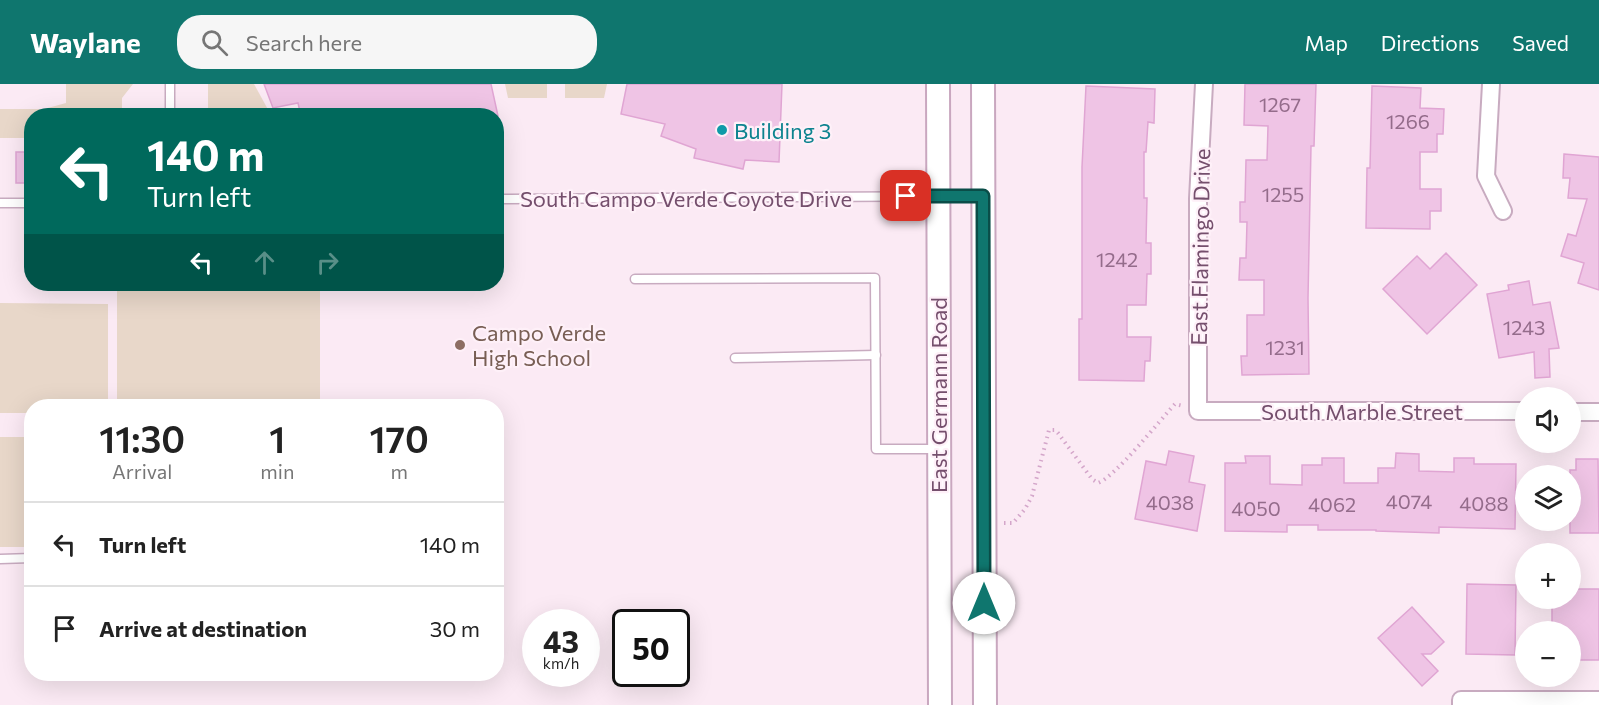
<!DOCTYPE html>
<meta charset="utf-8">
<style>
body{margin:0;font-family:Commissioner,sans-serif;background:#f6f6f6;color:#222;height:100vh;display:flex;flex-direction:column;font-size:22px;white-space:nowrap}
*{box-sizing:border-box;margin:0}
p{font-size:20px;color:#767676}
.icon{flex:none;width:33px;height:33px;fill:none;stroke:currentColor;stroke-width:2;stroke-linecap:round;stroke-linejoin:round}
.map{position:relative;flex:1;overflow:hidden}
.sheet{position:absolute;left:24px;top:315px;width:480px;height:282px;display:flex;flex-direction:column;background:#fff;border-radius:24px;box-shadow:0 6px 24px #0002}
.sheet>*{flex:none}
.hud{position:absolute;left:24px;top:24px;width:480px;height:183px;border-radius:24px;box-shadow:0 6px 24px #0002;background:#00695c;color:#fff;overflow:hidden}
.tools{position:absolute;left:1515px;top:303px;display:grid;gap:12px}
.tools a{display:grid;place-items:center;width:66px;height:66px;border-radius:50%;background:#fff;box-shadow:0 6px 24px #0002;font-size:30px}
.speed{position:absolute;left:522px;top:525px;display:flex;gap:12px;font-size:30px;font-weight:700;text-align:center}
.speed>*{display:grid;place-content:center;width:78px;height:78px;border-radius:50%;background:#fff;box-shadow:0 6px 24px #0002;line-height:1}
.speed small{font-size:15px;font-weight:400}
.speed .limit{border:3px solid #111;border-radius:9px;background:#fff;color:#111}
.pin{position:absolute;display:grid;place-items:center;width:51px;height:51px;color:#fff;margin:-26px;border-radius:12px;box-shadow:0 3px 9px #0006}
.me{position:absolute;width:66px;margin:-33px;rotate:0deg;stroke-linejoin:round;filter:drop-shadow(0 0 4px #0008)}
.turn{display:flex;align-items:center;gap:21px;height:126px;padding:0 24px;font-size:27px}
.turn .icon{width:78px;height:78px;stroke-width:2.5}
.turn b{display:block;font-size:42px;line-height:51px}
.lanes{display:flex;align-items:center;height:57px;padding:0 24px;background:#0003;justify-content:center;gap:30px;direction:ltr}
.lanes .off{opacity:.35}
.eta{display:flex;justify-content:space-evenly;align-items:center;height:102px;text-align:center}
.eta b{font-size:36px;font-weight:600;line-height:42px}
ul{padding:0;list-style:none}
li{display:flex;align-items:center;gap:18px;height:84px;padding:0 24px;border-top:2px solid #e0e0e0}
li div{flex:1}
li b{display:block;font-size:22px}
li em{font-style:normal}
header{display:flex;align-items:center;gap:36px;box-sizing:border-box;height:84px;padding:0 30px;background:#0f766e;color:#fff}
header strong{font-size:28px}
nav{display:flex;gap:33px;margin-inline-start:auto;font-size:21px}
.search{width:420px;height:54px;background:#f6f6f6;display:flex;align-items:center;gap:15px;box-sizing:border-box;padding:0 21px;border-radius:24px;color:#767676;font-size:22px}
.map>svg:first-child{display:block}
.green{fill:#e8d7c9}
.building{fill:#efc4e5;stroke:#e0a5d3;stroke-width:1.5}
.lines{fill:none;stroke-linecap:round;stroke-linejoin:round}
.service-casing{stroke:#c8abc0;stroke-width:11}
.minor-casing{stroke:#c8abc0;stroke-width:20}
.secondary-casing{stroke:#c9a7bf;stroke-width:26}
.path{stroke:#d4a6ca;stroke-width:4;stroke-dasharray:1.5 4.5;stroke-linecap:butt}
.service{stroke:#fff;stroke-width:8}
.minor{stroke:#fff;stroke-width:16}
.secondary{stroke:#fff;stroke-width:22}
.route-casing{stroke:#0a4d48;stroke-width:15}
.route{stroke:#0f766e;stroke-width:10}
.culture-dot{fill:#0f9aa8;stroke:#fef0f8;stroke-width:2}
.education-dot{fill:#8d6e63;stroke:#fef0f8;stroke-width:2}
.labels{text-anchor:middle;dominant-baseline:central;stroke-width:4.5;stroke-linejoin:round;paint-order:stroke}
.number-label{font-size:20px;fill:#946c8b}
.culture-label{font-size:22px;fill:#0d838f;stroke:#fef0f8;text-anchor:start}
.street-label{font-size:22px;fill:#754f6d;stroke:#fef0f8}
.education-label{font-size:22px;fill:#785e54;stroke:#fef0f8;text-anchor:start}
</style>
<header>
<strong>Waylane</strong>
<div class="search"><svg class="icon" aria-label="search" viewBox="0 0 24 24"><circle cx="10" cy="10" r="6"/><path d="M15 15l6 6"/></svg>Search here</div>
<nav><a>Map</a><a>Directions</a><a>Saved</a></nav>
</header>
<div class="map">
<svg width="1599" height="621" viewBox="0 0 1599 621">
<rect width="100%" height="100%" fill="#fbeaf4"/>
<g class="green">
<polygon points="66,0 133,0 122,14 122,31 32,32 31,54 0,54 0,25 44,25 66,19"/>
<polygon points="208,0 254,0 271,31 208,31"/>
<polygon points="505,0 547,0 547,14 508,14"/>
<polygon points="565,0 607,0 604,14 565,14"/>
<rect x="117" y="200" width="203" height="122"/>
<polygon points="0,219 108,220 108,322 32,322 31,329 0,329"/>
<rect x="0" y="353" width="31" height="110"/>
</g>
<g class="building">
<polygon points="264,0 491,0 498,32 308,32 307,27 300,28 298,19 273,24"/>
<polygon points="627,0 782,0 779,78 745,76 743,85 694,74 696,65 661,52 665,40 621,30"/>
<polygon points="1245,0 1316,0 1314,62 1311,62 1308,214 1309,290 1242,291 1241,272 1247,272 1247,231 1264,231 1264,196 1239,196 1240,174 1246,174 1247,138 1240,138 1240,118 1245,118 1246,76 1267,76 1268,42 1244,41"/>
<polygon points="1086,2 1155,5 1154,39 1148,38 1146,68 1144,68 1144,114 1147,114 1146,159 1151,159 1151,190 1147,190 1146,221 1127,221 1127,253 1151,253 1150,277 1145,277 1144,297 1079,296 1079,235 1082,235 1082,83"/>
<polygon points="1372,2 1421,4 1420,24 1444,25 1443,50 1437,50 1437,68 1420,68 1420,105 1441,105 1441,127 1430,127 1430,145 1366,144 1367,84 1370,84"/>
<rect x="16" y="68" width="16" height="31"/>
<polygon points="1564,70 1599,73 1599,206 1578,199 1584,179 1561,172 1568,150 1576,152 1587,115 1568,114 1570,94 1563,94"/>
<polygon points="1446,169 1477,201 1427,250 1383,205 1417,172 1430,185"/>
<polygon points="1529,197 1533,221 1550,218 1559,264 1549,265 1550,293 1535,294 1534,268 1499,274 1487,210 1509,206 1508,201"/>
<polygon points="1169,367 1194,372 1189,398 1205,401 1197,447 1135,435 1146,377 1166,381"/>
<polygon points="1396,369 1419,370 1419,387 1454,388 1454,374 1474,374 1474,380 1516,380 1515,445 1439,443 1439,449 1376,447 1376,446 1318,446 1318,441 1287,441 1287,448 1225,447 1225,379 1246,379 1245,372 1270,372 1270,400 1302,401 1302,381 1322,381 1322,374 1344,374 1344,399 1378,399 1378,384 1395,384"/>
<polygon points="1576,375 1598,375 1599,449 1570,449 1570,386 1576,386"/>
<polygon points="1467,500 1516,501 1515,571 1466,570"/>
<polygon points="1570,505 1599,505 1599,576 1578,576 1578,573 1570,573 1570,548 1552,548 1552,514 1570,514"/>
<polygon points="1412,523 1444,558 1431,570 1422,570 1438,587 1422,602 1378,554"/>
</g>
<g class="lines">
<defs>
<g id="service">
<polyline points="170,0 170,32"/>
<polyline points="496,115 983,112"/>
<polyline points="0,119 32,119"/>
<polyline points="635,195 875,194 876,365 938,365"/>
<polyline points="735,274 876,271"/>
<polyline points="0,475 32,474"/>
</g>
<g id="minor">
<polyline points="1204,0 1198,115 1198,327 1526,327"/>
<polyline points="1491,0 1486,92 1503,127"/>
<polyline points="1570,328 1599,328"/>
<polyline points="1461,621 1461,616 1599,616"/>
</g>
<g id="secondary">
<polyline points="938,0 940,621"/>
<polyline points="983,0 985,621"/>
</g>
</defs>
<use href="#service" class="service-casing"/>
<use href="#minor" class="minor-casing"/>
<use href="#secondary" class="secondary-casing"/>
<path class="path" d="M1004,439H1013L1025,425L1032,412L1049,346H1055L1058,349L1092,395L1098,399C1115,393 1160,336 1175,320L1183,322"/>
<use href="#service" class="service"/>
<use href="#minor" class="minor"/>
<use href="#secondary" class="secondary"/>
</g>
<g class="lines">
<defs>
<polyline id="route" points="906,112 983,112 984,519"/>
</defs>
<use href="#route" class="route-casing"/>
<use href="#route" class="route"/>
</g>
<circle class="culture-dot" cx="722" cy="46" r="6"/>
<circle class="education-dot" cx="460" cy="261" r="6"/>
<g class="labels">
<g class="number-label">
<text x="1280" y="20">1267</text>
<text x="1408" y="37">1266</text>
<text x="1283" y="110">1255</text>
<text x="1117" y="175">1242</text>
<text x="1524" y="243">1243</text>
<text x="1285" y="263">1231</text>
<text x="1409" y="417">4074</text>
<text x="1170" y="418">4038</text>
<text x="1484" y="419">4088</text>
<text x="1332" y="420">4062</text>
<text x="1256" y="424">4050</text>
</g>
<g class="culture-label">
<text x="734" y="46">Building 3</text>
</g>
<g class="street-label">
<text x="686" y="114">South Campo Verde Coyote Drive</text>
<text transform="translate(1200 163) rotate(-89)">East Flamingo Drive</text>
<text transform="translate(938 311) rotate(-90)">East Germann Road</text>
<text x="1362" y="327">South Marble Street</text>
</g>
<g class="education-label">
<text x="472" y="248">Campo Verde<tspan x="472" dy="25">High School</tspan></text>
</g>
</g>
</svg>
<div class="tools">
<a><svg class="icon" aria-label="sound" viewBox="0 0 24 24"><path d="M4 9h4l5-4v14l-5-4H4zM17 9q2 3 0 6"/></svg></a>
<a><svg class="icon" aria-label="layers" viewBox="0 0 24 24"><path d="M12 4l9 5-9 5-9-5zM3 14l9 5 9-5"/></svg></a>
<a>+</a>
<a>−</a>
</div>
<div class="speed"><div>43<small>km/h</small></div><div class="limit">50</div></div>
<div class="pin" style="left:906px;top:112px;background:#d93025"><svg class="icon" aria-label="arrive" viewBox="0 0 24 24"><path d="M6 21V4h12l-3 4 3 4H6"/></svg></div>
<svg class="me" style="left:984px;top:519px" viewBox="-20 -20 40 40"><circle r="19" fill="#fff"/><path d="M0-13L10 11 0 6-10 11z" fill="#0f766e"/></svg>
<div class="hud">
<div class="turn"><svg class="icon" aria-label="left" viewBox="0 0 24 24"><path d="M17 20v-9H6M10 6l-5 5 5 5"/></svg><div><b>140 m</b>Turn left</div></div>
<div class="lanes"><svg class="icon" aria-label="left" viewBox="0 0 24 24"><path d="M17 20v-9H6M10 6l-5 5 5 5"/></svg><svg class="icon off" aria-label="ahead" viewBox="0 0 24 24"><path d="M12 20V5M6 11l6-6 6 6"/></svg><svg class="icon off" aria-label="right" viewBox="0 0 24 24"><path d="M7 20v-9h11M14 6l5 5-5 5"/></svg></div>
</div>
<section class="sheet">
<div class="eta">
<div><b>11:30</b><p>Arrival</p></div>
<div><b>1</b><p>min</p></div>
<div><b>170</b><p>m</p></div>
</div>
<ul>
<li><svg class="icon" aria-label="left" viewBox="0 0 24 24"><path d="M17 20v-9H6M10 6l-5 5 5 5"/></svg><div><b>Turn left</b></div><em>140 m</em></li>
<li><svg class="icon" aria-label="arrive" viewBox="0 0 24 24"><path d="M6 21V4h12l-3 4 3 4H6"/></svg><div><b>Arrive at destination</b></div><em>30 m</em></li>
</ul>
</section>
</div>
